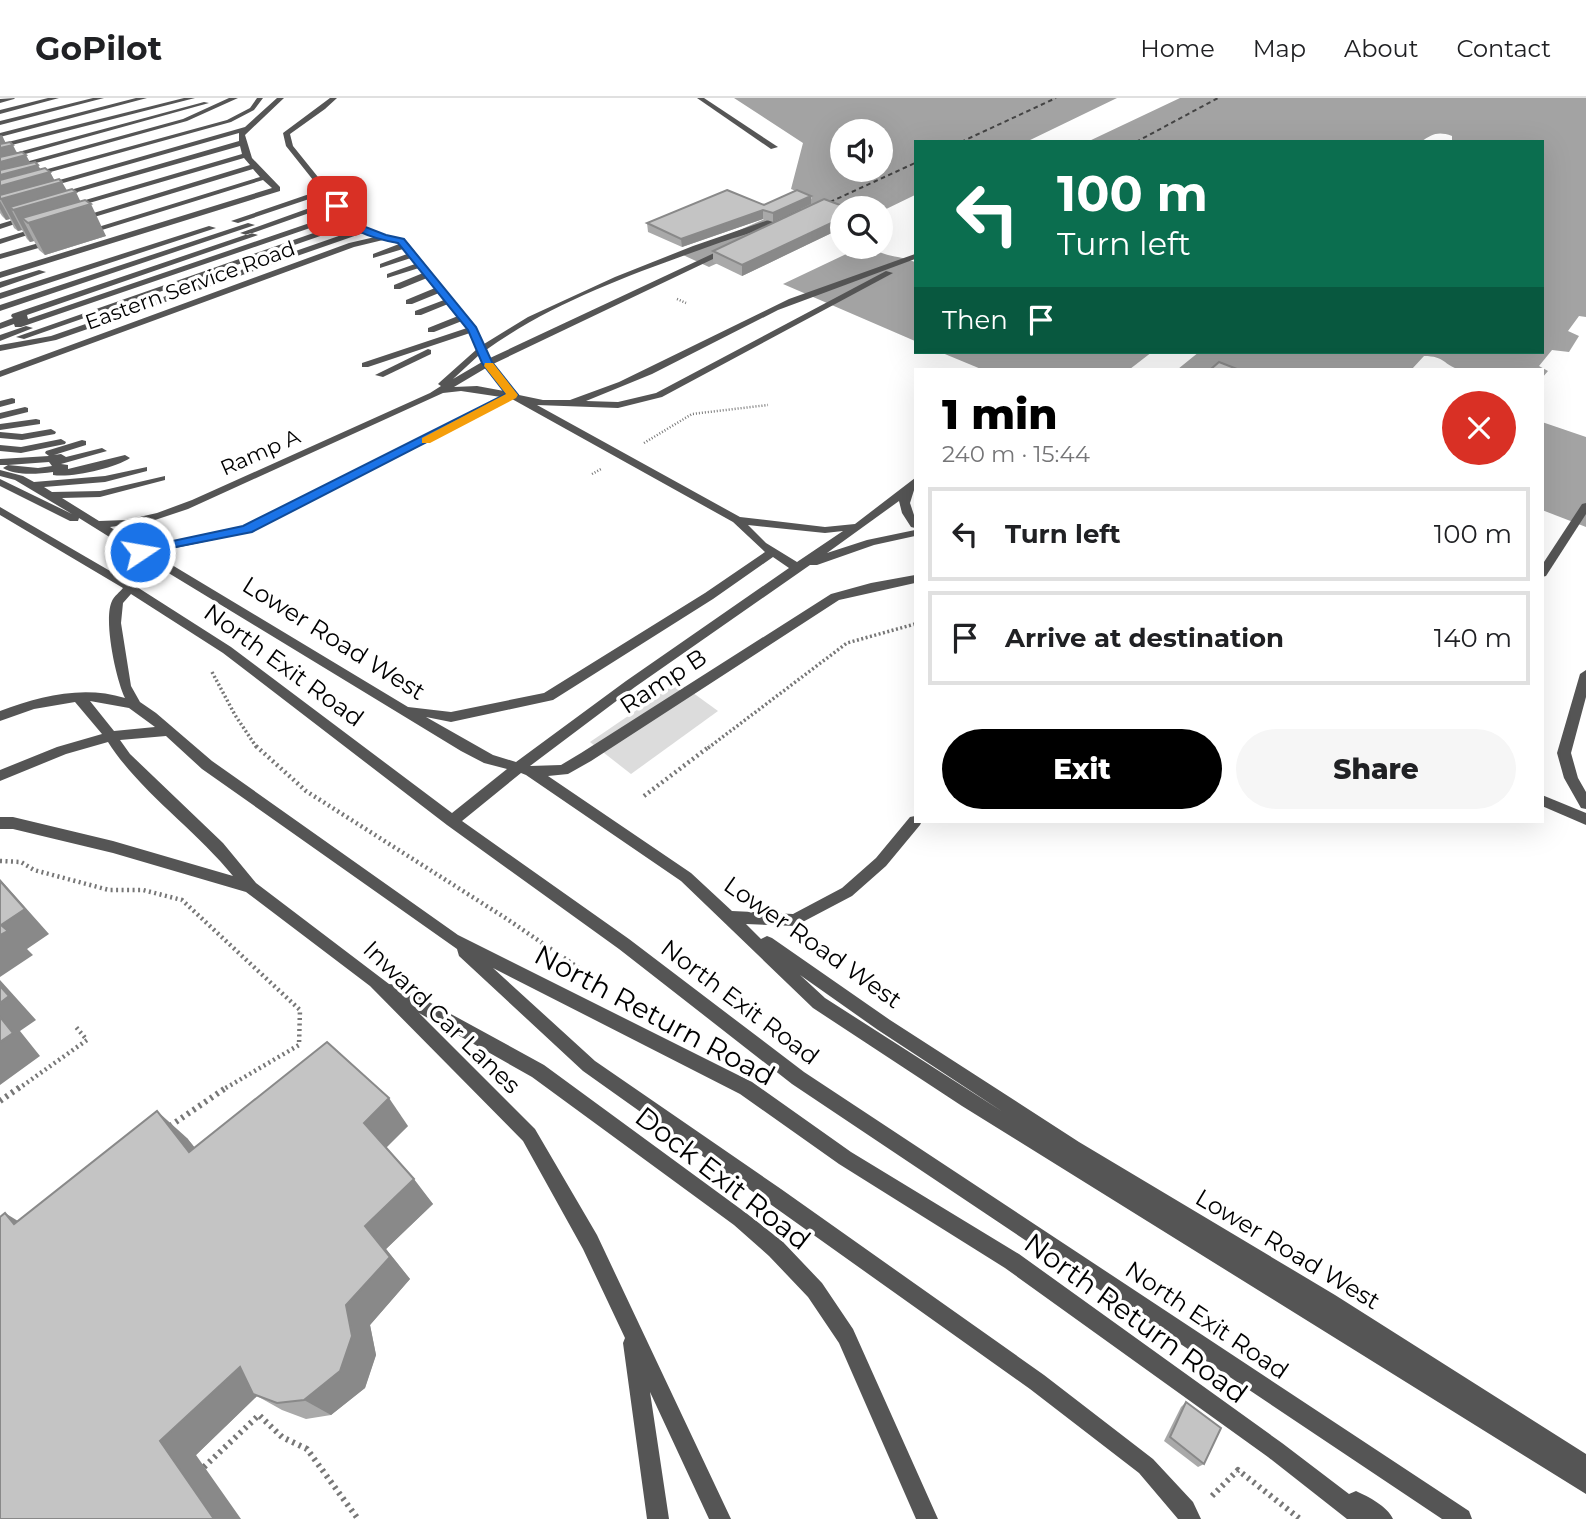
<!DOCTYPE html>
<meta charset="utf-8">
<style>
body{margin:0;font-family:Montserrat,sans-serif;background:#f6f6f6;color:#202124;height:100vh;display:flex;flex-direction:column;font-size:26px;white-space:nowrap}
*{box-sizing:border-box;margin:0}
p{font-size:23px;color:#757577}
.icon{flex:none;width:38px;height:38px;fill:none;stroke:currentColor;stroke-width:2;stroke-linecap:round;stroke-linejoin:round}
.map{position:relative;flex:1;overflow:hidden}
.panel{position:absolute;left:914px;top:270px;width:630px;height:455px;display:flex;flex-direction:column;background:#fff;border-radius:0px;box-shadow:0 7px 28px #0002}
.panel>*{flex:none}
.banner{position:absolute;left:914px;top:42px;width:630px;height:214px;border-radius:0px;box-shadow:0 7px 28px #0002;background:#0b6e4f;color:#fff;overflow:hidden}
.fabs{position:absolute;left:830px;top:21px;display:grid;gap:14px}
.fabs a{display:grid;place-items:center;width:63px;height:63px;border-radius:50%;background:#fff;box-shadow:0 7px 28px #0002;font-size:35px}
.pin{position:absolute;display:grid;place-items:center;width:60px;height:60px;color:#fff;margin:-30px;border-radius:14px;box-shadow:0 4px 10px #0006}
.me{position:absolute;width:77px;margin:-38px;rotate:78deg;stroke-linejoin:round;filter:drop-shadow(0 0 5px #0008)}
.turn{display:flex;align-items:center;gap:24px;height:147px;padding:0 28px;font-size:32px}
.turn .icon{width:91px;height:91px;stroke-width:2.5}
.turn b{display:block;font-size:49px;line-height:60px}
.then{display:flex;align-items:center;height:66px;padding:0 28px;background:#0003;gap:14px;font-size:26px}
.round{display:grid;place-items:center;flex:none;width:74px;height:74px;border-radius:37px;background:#f6f6f6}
.summary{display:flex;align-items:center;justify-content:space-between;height:119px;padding:0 28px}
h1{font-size:42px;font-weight:800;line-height:52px;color:#000}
.action{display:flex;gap:14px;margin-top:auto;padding:14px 28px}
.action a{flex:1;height:80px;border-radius:42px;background:#000;color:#fff;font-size:28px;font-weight:800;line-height:80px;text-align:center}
.action a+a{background:#f6f6f6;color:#202124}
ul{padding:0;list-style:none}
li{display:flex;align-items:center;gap:21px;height:94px;margin:0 14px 10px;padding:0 14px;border:4px solid #e0e0e0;border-radius:0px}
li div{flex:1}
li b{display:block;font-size:26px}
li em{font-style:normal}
header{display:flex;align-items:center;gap:42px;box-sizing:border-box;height:98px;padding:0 35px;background:#fff;border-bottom:2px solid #e0e0e0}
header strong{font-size:33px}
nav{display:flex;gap:38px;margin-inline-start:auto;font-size:24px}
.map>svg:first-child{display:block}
.green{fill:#dcdcdc}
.water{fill:#a3a3a3;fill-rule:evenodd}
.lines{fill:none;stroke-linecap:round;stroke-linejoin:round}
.ferry{stroke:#444;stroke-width:2;stroke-dasharray:4.5 3.5;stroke-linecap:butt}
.path-far3{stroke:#777;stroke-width:2.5;stroke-dasharray:1 2;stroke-linecap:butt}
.path-far2{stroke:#777;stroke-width:3.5;stroke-dasharray:2 2.5;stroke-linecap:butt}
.path-far1{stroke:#777;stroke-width:4.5;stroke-dasharray:2 3.5;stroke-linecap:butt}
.path{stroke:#777;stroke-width:6;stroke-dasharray:2.5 4.5;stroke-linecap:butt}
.service{fill:#555;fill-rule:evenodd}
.wall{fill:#a9a9a9}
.shaded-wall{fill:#898989}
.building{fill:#c4c4c4;stroke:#898989;stroke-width:2}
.route{fill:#1a73e8;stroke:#114b97;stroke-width:2}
.slow{fill:#f59e0b}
.labels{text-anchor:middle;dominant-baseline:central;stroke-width:7;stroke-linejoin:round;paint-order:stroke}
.far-street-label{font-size:21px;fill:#000;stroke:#fff}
.street-label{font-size:24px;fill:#000;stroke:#fff}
.near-street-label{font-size:28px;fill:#000;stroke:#fff}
</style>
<header>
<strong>GoPilot</strong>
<nav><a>Home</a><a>Map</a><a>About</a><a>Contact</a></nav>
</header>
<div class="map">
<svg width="1586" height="1421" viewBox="0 0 1586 1421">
<rect width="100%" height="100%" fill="#fff"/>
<polygon class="green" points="678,584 718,613 631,676 590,644"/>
<g class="water">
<path d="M734,0H1117L1026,44H915V97L880,114V110L837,111L709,169L683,157L812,100L791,91L803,45ZM842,33H880V72H842Z"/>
<path d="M1180,0H1586V219L1579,218L1568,233L1579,238L1569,254L1552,252L1539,268L1548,273L1542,280V271C1524,271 1472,275 1458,271C1444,267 1445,258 1424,258L1412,271H1178L1199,254H1542V44H1452V38C1438,33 1432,36 1421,44H1087Z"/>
<path d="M861,149C871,149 877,154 888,157C897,159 905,160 915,164V243L783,186Z"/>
<polygon points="940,254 1152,254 1130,271 981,271"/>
<polygon points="1542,324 1586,339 1586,429 1542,412"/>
</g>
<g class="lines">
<g class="ferry">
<polyline points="961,44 1056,0"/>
<polyline points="1136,44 1218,0"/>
<polyline points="830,104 915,65"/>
</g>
<g class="path-far3">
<polyline points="677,201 686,205"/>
<polyline points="644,345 692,316 768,307"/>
<polyline points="592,376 601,371"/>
</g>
<g class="path-far2">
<polyline points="212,574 235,617 257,650"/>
<polyline points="708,650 847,545 915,526"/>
</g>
<g class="path-far1">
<polyline points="256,648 306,693 507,821 592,879"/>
<polyline points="644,698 710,648"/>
<polyline points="0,763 21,764 34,772 109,792 143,792 182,802 300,912 299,947 224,991"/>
<polyline points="18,991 87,942 76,929"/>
</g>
<g class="path">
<polyline points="0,1003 20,989"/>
<polyline points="170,1028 227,989"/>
<polyline points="204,1369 259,1317 282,1339 307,1351 358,1421"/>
<polyline points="1212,1398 1238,1372 1300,1421"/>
</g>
<g class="service">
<polygon points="15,0 14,1 0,5 0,1"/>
<polygon points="48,0 59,0 0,16 0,12"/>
<polygon points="93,0 104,0 0,27 0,23"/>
<polygon points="136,0 147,0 0,39 0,35"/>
<polygon points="184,0 195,0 0,50 0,46"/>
<polygon points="229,0 238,0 187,23 0,75 0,71 183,21"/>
<polygon points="257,0 263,0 254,12 231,24 0,88 0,84 227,22 250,10"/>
<polygon points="277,0 284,0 245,37 252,60 280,89 280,93 0,180 0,174 272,90 263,82 89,136 82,134 260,79 253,71 81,123 74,121 250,67 244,60 72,110 65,108 242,56 240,48 60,99 53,97 239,43 239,35 49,89 42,87 245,29"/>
<path d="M330,0H337L325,11L290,36L293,48L355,125L385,138L404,141L408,145L476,229L484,246L528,219L615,179L693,148L800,111L807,113C787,126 741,137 716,146C638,174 554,203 486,252L490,260L727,149L734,151L493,266L519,297L543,302H570L619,284L789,201L915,156V161L778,212L652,276L586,303L618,304L656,295L886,173L893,175L662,299L618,310L537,307L740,419L825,429L855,426L915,380V389L910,405L915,420V430L911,429L902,415L899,403L827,455L867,442L915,432V438L874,447L817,467H810L635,589L530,668L561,667L581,655L831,496L871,485L915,477V485L839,502L591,663L568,676L548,678L691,775L732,813L793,816L842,790L876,760L910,719L915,718V723H922L920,727L886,768L852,798L795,828L746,826L761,841L767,838L772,840L890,922L1079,1044L1335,1197L1586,1356V1396L962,1008L813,910L681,783L526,677L521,675L462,723L629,841L804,974L1469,1413L1472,1421H1442L792,986L619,851L447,727L223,555L131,496L123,505L121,525L131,588L140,604L156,615L212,663L458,837L752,984L851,1054L1019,1156L1282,1345L1349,1396L1356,1393C1369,1399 1387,1408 1393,1421H1347L1268,1359L1005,1170L839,1066L740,996L493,870L595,963L781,1091L1044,1277L1153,1361L1193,1404L1201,1421H1178L1139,1375L1030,1291L583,973L459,858L457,851L202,671L166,638L120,642L130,656L223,745L256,785L389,886L398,887L544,967L746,1115L783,1144L822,1185L853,1231L938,1421H916L839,1245L808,1199L769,1158L734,1127L532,979L419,915L535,1031L597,1137L731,1421H709L650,1294L669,1421H647L623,1245L625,1240L583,1151L523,1043L370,888L246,794L113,755L13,731H0V719H13L113,743L233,778C195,731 140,694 108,644L66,656L0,683V672L57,649L102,636L75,604L34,611L0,623V613C40,598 83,587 125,600C116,582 103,521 112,503C114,498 120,494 123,490L0,417V409L129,484L148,463L79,420L78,423H70L0,388V381L72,416L15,382L0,378V372L23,378L34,384L105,378L147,369V373L105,384L44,389L52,394L100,393L165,378V382L100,399L62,400L99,423L126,422L157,415L192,402L430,295L441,288L438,286L440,284L477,251L470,235L368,269H362V265L467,230L462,223L434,234H428V230L458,218L448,206L421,217H415V213L444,202L439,195L412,206H406V202L435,190L427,180L400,191H394V187L423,175L419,170L387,180V176L415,166L411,160L380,170V166L407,156L403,151L373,160V156L399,146L383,142L354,149L0,279V273L349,145L375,139L363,135L56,242L0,253V247L51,238L356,132L349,128L24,241L16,239L345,124L342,119L21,229H15L14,226L0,231V225L13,220L11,218L12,216L251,135L258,137L27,217L28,221L339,115L332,107L247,137L240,135L329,103L324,96L238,125L231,123L321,92L286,48L283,35ZM479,257L482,264L453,281ZM486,270L504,293L477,288L454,289ZM461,293L501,299L244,429L143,450L110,429L149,424L188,411L443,295ZM512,301L733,424L765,454L705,495L544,595L451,614L408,609L152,455L251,434ZM748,427L825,435L843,433L797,464L766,445ZM773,459L789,470L626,583L516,664L493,657L426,619L451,624L553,602L713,501ZM157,468L461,653L484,665L507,671L452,715L231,549L137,489ZM90,603L129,610L155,629L114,633ZM800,877L878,932L1003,1014L825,900Z"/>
<polygon points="697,0 704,0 778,49 771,51"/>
<polygon points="204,4 209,5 0,63 0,59"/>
<polygon points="26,118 33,120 0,131 0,126"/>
<polygon points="248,125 255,127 0,213 0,207"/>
<polygon points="209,128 216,130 0,201 0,195"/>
<polygon points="39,129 46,131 0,146 0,141"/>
<polygon points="53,141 56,141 56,145 0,161 0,156"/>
<polygon points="39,172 46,174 0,190 0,184"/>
<polygon points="26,228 33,230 0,243 0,237"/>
<polygon points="428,251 431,252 431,256 383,279 375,277"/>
<polygon points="12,300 15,301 15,305 0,309 0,303"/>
<polygon points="25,309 28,310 28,314 0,321 0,315"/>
<polygon points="36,321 40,322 40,326 0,332 0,326"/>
<polygon points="51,331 56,334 55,336 22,342 0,340 0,334 22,336"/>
<polygon points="61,341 66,344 65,346 21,355 0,353 0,347 21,349"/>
<path d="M82,342L86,343V347L54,357L61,356L66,359L102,350L107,353L61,366L68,367V371L125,357L130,360C115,370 72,380 53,377V374C37,376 16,378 3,370L8,367H0V361L49,358L45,355L46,353ZM49,364L52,368L38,370L8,367Z"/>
<polygon points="1586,405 1586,416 1546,478 1542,479 1542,467 1582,406"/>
<polygon points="1586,572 1586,599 1571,655 1578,680 1586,694 1586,711 1581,710 1564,680 1557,655 1580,576"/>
<polygon points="1542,697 1586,715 1586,727 1542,708"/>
</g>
</g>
<g class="wall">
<polygon points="0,37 6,45 30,65 41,71 50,74 54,82 80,103 106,138 45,157 39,152 34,143 30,144 27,141 22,132 18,133 14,130 10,121 6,122 2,118 0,115"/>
<polygon points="811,98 811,106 773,124 763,121 682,149 648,134 647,125 764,107"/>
<polygon points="842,110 842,130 742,178 713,164 713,153"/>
<polygon points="408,1028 386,1049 433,1106 386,1151 410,1181 370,1227 376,1257 365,1290 331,1317 306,1321 282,1312 257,1298 196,1357 18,1123 187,1040 195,1050"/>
<polygon points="1186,1304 1204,1366 1198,1369 1164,1343 1181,1309"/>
</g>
<g class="shaded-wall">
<polygon points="2,37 7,48 13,47 19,59 26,57 32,68 38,67 43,76 50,74 56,85 62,84 69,96 76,94 83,109 91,106 106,138 45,157 28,125 22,120 34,143 30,144 13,112 10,109 22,132 18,133 0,100 0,38"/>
<polygon points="811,98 811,106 773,124 773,115"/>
<polygon points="0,103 3,108 10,121 6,122 0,111"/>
<polygon points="763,112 763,121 682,149 681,141"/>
<polygon points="842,120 842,130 742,178 742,167"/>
<polygon points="0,781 49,836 27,851 33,857 0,879"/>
<polygon points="0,882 36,922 20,933 40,958 0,987"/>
<polygon points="389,1000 408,1028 385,1051 364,1025"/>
<polygon points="157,1013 187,1040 219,1080 189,1054"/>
<polygon points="414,1081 433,1106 386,1151 410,1181 370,1227 376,1257 365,1290 331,1317 304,1302 346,1207 365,1128"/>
<polygon points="5,1115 44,1139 14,1126"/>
<polygon points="240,1269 253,1296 257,1298 196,1357 241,1421 214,1421 160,1343"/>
</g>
<g class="building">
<polygon points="10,44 13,47 0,50 0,46"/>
<polygon points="22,54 26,57 0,64 0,59"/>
<polygon points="35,64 38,67 0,77 0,72"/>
<polygon points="45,70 50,74 0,88 0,82"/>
<polygon points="59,81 62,84 1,101 0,100 0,97"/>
<polygon points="72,91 76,94 13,112 10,109"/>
<polygon points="727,92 764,107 797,92 811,98 773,115 763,112 681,141 647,125"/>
<polygon points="824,101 848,110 842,110 842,120 742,167 713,153"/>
<polygon points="85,102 91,106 28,125 22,120"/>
<polygon points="1219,264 1237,271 1211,271"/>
<polygon points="0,783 25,811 1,827 8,833 0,837"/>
<polygon points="0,888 9,898 0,905"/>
<polygon points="0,919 13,935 0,944"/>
<polygon points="327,944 389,1000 364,1025 414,1081 365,1128 390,1159 346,1207 352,1238 340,1273 304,1302 277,1305 253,1296 240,1269 160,1343 214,1421 0,1421 0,1119 5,1115 14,1126 157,1013 189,1054"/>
<polygon points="1186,1304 1221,1330 1204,1366 1170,1339"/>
</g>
<path class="route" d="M334,106H340L355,125L386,137L404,141L476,229L492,264L518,297L252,434L135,457V451L243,428L506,296L482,265L468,232L398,145C375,141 338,131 334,106Z"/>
<polygon class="slow" points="485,265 493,265 518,297 516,300 430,345 422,345 422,340 506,296 484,268"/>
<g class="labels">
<g class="far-street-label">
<text transform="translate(190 187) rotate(-20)">Eastern Service Road</text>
<text transform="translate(260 354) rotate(-24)">Ramp A</text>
</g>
<g class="street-label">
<text transform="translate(334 540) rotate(32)">Lower Road West</text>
<text transform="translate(284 567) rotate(36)">North Exit Road</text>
<text transform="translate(663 583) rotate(-33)">Ramp B</text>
<text transform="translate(813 844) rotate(35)">Lower Road West</text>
<text transform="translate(740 904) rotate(37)">North Exit Road</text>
<text transform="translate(442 919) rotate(44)">Inward Car Lanes</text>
<text transform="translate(1288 1151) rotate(31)">Lower Road West</text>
<text transform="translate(1207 1222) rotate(34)">North Exit Road</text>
</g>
<g class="near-street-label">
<text transform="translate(655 917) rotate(28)">North Return Road</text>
<text transform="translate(723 1080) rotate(38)">Dock Exit Road</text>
<text transform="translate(1136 1220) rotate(36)">North Return Road</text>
</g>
</g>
</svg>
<div class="fabs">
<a><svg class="icon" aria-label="sound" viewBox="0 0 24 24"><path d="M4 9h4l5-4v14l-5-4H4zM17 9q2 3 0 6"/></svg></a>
<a><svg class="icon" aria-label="search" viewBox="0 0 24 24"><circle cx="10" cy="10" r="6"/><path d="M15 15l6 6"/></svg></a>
</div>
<div class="pin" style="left:337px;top:108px;background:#d93025"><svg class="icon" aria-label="arrive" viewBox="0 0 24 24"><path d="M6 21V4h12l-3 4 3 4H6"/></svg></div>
<svg class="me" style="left:140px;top:454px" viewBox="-20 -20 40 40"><circle r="17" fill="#1a73e8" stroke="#fff" stroke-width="3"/><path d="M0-11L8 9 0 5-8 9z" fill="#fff"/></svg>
<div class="banner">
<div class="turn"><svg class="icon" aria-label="left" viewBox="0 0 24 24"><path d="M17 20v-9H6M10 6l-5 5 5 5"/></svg><div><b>100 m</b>Turn left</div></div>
<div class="then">Then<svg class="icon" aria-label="arrive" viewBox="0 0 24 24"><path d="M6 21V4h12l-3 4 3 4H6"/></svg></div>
</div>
<section class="panel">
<div class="summary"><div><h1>1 min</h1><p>240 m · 15:44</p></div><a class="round" style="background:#d93025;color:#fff"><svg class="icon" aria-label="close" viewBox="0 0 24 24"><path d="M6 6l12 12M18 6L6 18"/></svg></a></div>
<ul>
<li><svg class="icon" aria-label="left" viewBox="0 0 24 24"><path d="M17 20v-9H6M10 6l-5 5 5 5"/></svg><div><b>Turn left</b></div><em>100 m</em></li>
<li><svg class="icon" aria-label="arrive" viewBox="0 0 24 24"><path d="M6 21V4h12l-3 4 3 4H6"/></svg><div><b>Arrive at destination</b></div><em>140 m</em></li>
</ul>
<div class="action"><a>Exit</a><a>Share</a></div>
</section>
</div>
